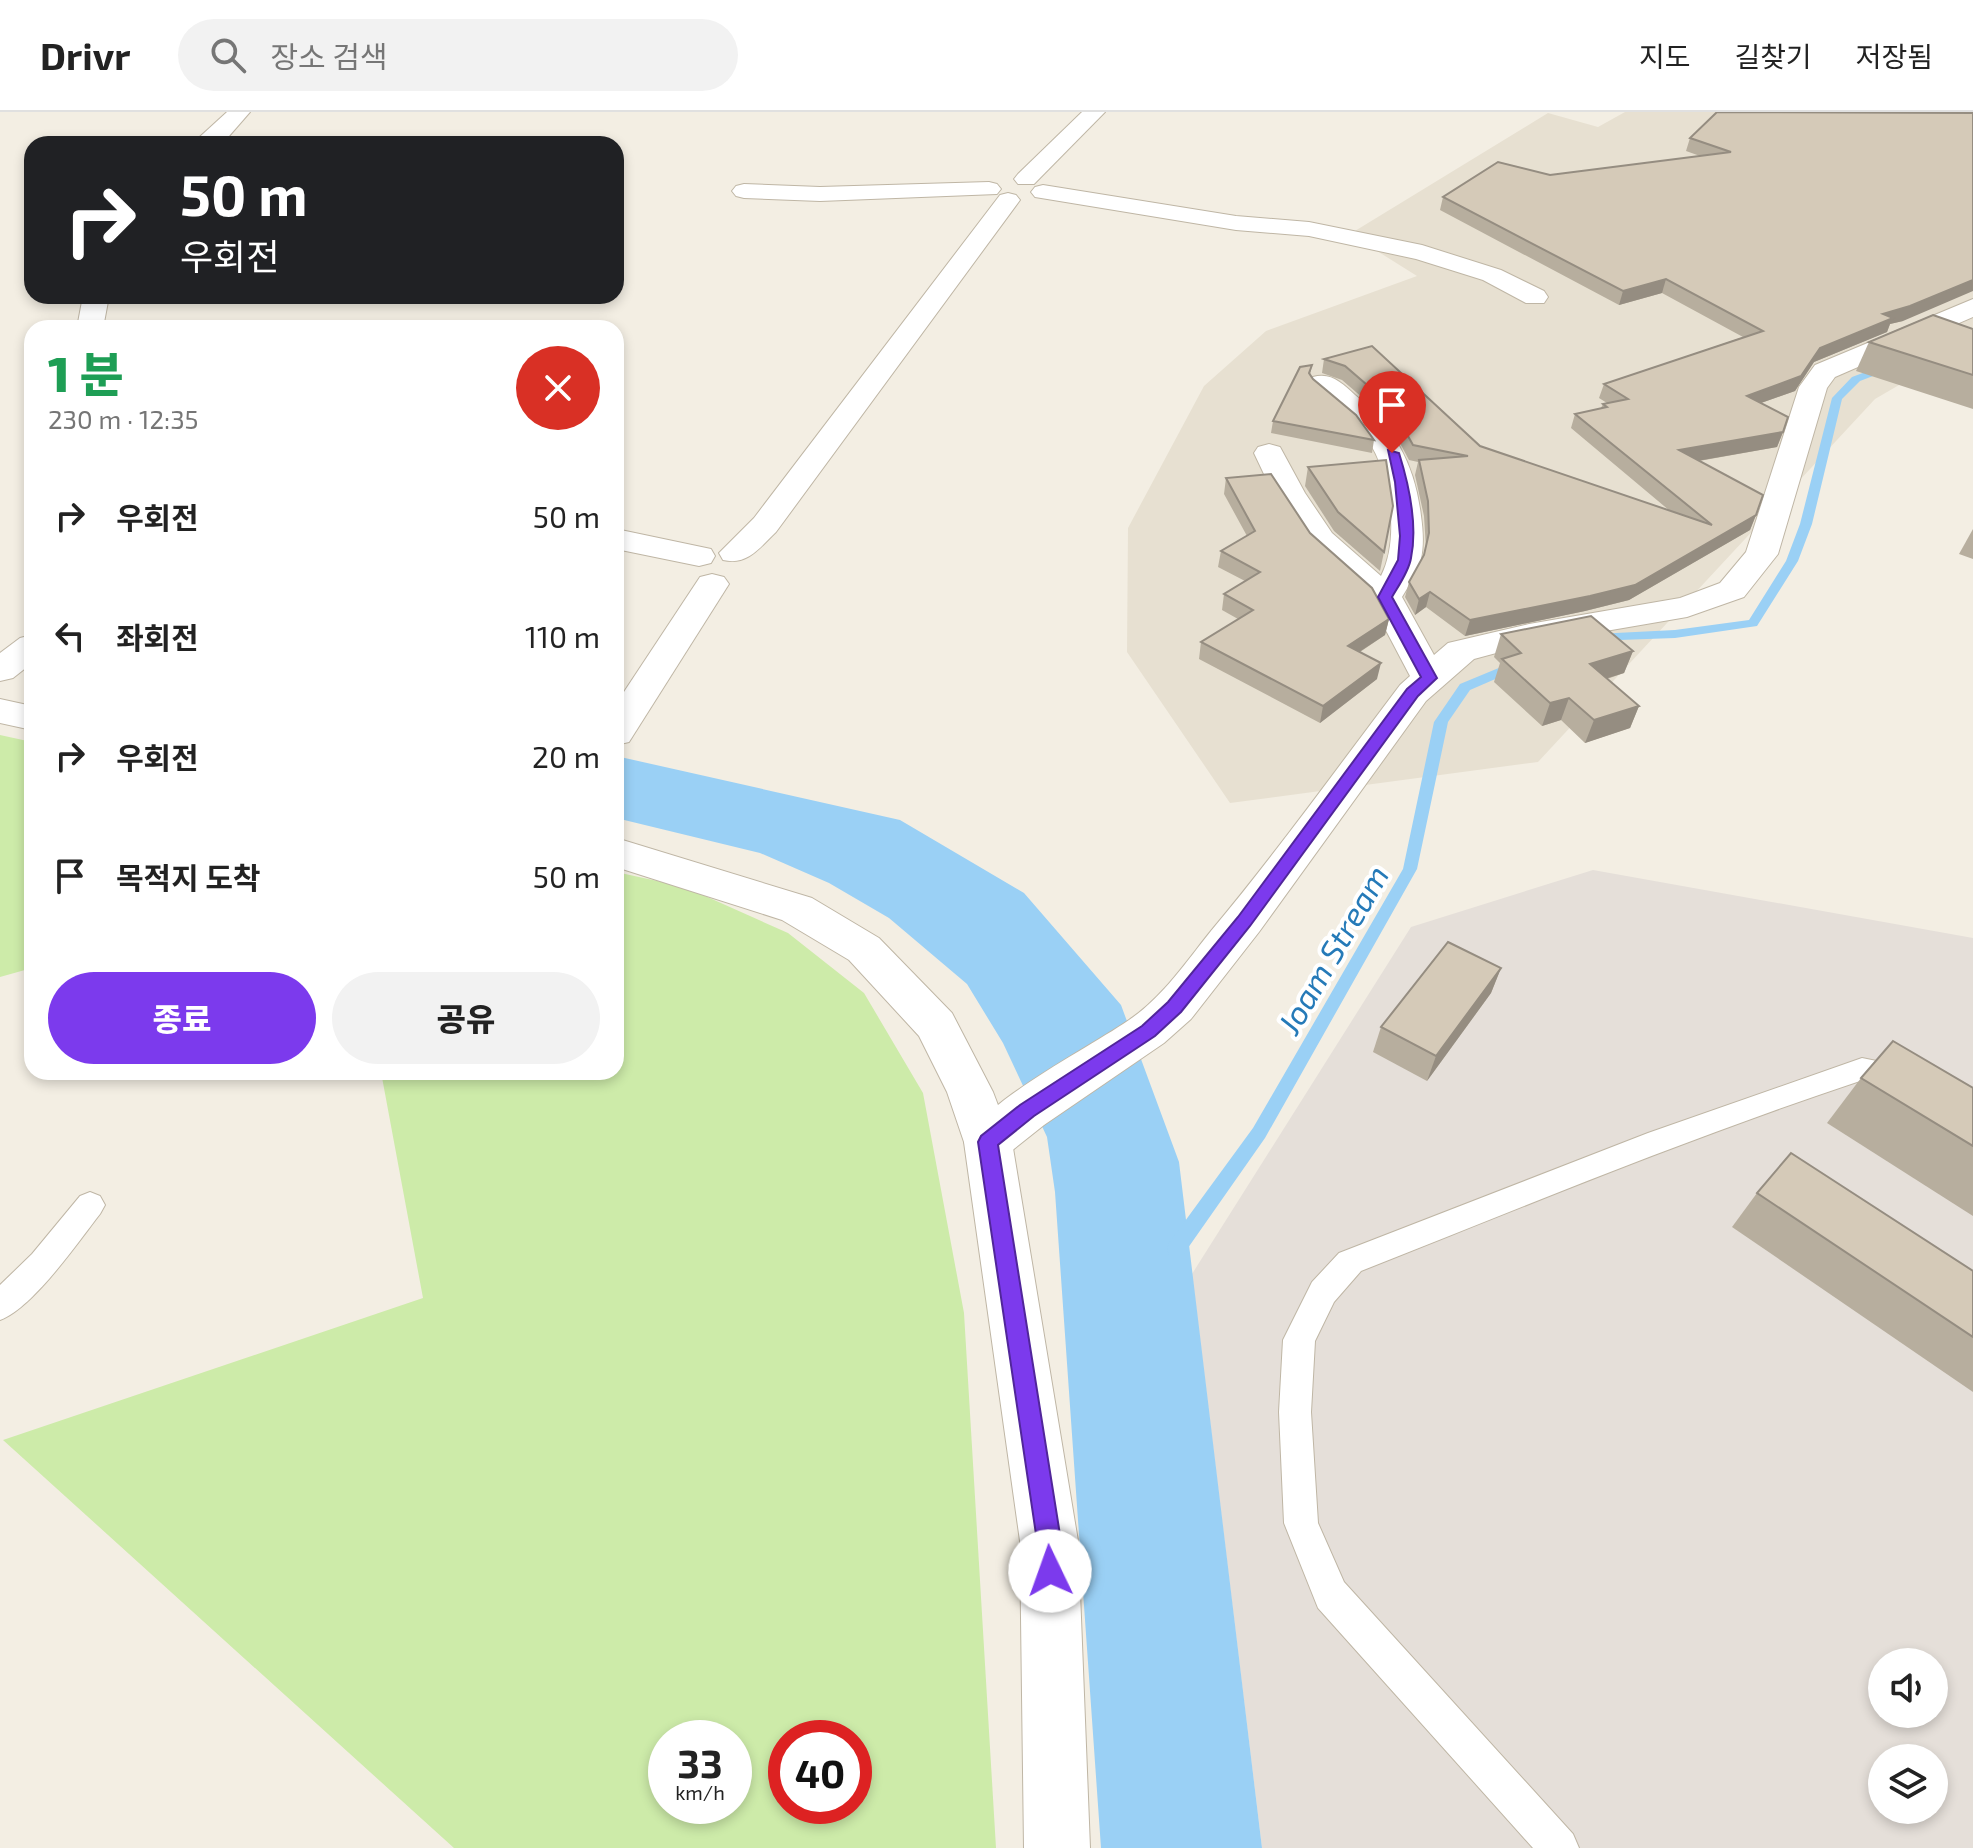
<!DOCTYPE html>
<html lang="ko">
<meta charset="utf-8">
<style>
body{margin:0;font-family:"Exo 2","Noto Sans KR",sans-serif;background:#f2f2f2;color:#222;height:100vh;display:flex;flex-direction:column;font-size:30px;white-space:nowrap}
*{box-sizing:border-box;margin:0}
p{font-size:26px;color:#767676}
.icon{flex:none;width:44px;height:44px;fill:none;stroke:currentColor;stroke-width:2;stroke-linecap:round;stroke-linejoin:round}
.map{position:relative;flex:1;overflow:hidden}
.details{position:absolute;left:24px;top:208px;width:600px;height:760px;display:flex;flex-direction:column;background:#fff;border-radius:24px;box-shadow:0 4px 12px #0003}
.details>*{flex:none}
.top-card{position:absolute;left:24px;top:24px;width:600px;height:168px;border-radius:24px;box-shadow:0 4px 12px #0003;background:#202124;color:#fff;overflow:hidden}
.tools{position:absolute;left:1868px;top:1536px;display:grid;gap:16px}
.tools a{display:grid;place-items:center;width:80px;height:80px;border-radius:50%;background:#fff;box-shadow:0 4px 12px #0003;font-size:40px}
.speed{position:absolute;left:648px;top:1608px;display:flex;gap:16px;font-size:40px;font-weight:700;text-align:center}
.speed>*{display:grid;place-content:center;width:104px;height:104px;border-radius:50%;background:#fff;box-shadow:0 4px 12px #0003;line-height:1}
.speed small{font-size:20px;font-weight:400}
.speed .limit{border:12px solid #d22;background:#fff;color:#111}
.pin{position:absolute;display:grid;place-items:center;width:68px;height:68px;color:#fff;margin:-82px -34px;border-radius:50% 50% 50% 0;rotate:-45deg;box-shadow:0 0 8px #0007}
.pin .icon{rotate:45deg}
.me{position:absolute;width:88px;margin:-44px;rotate:357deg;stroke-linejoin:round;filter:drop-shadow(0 0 6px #0008)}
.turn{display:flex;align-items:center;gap:28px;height:168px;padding:0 24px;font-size:36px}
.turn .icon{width:104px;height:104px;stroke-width:2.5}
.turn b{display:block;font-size:56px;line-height:68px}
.round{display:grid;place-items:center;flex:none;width:84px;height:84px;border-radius:42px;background:#f2f2f2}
.overview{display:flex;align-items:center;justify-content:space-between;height:136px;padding:0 24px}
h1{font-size:48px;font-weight:800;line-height:60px;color:#1e9e55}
.button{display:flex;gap:16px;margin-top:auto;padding:16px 24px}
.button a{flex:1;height:92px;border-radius:48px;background:#7c3aed;color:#fff;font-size:32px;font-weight:800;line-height:92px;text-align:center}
.button a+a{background:#f2f2f2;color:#222}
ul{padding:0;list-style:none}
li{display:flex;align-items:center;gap:24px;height:120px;padding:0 24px}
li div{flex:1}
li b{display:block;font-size:30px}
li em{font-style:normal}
header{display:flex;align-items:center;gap:48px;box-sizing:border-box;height:112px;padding:0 40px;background:#fff;border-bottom:2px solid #e0e0e0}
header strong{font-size:38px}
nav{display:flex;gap:44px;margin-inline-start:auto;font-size:28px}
.search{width:560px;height:72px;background:#f2f2f2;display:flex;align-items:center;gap:20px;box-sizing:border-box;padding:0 28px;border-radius:44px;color:#767676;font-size:30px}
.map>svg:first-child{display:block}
.residential{fill:#e7e0d1}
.industrial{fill:#e5dfd9;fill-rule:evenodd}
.green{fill:#cdeba9;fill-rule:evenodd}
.water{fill:#9ad0f5}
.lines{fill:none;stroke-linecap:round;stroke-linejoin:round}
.stream{fill:#9ad0f5;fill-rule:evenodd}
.service-casing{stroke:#bfb6a5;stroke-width:2}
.minor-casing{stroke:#bfb6a5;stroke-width:2}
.tertiary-casing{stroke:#bfb6a5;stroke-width:2}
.service{fill:#fff;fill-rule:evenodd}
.minor{fill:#fff;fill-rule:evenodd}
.tertiary{fill:#fff;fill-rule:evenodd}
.wall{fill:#b7ae9e}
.shaded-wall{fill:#958d81}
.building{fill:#d5cab8;stroke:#958d81;stroke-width:2}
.route{fill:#7c3aed;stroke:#51269a;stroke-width:2}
.labels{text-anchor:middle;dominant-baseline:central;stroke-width:8;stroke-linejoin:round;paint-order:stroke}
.water-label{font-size:32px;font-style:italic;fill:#257ab8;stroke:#fff}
</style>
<header>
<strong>Drivr</strong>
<div class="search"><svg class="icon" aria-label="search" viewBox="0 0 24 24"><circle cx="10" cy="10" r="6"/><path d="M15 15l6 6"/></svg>장소 검색</div>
<nav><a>지도</a><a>길찾기</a><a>저장됨</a></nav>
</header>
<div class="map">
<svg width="1973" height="1736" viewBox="0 0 1973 1736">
<rect width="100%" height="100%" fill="#f3eee3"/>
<polygon class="residential" points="1625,0 1973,0 1973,230 1875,287 1538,650 1230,691 1127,540 1128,416 1204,274 1266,219 1417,164 1350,122 1548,1 1598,15"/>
<path class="industrial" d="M1593,758L1973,826V1736H1262L1192,1162L1411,815ZM1882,1550H1934V1602H1882ZM1882,1646H1934V1698H1882Z"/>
<g class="green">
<polygon points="0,623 32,630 32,856 0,865"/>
<path d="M616,760L685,775L788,821L864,881L923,981L964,1201L996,1736H454L3,1328L423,1186L381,960H616ZM666,1626H734V1694H666ZM786,1626H854V1694H786Z"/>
</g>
<polygon class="water" points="616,644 900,708 1024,781 1121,893 1179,1050 1262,1736 1101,1736 1055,1080 1047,1025 1003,931 967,872 889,806 829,771 760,741 616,706"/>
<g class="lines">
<g class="stream">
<polygon points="1887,252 1891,253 1891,257 1860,269 1842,287 1812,412 1798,449 1757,514 1675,526 1591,529 1590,526 1596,522 1675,518 1749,508 1786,449 1800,412 1832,286 1852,265"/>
<polygon points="1518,548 1523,549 1523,555 1470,578 1448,610 1417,757 1265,1026 1183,1143 1176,1145 1169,1143 1167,1137 1169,1131 1253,1016 1403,757 1434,610 1460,572"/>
</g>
<defs>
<g id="service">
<path d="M1862,946L1911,956L1915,964L1911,972C1893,978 1874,964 1857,970C1689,1026 1525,1094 1361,1159L1334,1190L1315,1229L1311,1300L1318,1411L1344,1470L1573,1722L1579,1736H1533L1318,1496L1284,1411L1279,1300L1283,1228L1312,1170L1339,1141L1648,1021Z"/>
<path d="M90,1080L100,1084L105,1093L100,1102C78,1130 33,1196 0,1208V1173L32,1142L80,1084Z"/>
</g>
<g id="minor">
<polygon points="227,0 250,0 223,31 192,32"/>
<polygon points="1082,0 1105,0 1034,72 1018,72 1014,67 1018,62"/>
<polygon points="989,70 997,72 1001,77 997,82 820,89 744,86 736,84 732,79 736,74 744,72 820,75"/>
<polygon points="1043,73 1236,104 1309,110 1422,133 1501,158 1544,179 1548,185 1544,191 1526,191 1483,168 1416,147 1309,124 1236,118 1035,85 1031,80 1035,75"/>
<path d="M1008,81L1016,83L1020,88L776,420C760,435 748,454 723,448L719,441L754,406L1000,83Z"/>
<polygon points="83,184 109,184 103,216 77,216"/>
<path d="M1973,187V205L1835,265L1827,276L1778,442L1744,485L1687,505L1530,532L1474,547L1426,589L1259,820L1191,907L1164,931L1044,1013L1005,1044L988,1050L971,1044L964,1030C985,988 1087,937 1129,908C1162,886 1186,850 1211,819C1277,740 1338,655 1400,573L1410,564L1371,490L1309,435L1273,381L1254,341L1258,335L1269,332L1280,335L1305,381L1332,421L1381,464C1400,427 1391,361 1367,327C1353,307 1332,292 1313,277L1309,271L1313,265C1331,260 1342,271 1355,283C1395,316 1415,353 1421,404C1423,418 1424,433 1421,447C1418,460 1409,473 1402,485L1434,543L1448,531L1529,512L1680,486L1720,471L1746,440L1799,275L1815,253Z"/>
<polygon points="616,417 711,437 715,444 711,451 699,454 616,437"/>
<polygon points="712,462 724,465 729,472 629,630 616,633 616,592 700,465"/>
<polygon points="32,523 32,551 13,566 0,569 0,541 20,526"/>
</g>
<g id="tertiary">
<polygon points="0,587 32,594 32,618 0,611"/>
<polygon points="616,726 812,786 879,826 952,901 993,980 1012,1030 1078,1429 1090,1736 1024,1736 1020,1429 964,1030 947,980 919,924 849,848 782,808 616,755"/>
</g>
</defs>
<use href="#service" class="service-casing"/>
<use href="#minor" class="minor-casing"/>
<use href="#tertiary" class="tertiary-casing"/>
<use href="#service" class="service"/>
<use href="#minor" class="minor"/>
<use href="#tertiary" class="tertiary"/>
</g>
<g class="wall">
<polygon points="1717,0 1903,209 1890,212 1887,220 1814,250 1795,279 1761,291 1783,320 1777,335 1699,349 1756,403 1750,418 1629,488 1585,499 1465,524 1426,495 1415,503 1405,485 1409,470 1424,444 1426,436 1424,404 1415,363 1418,350 1409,348 1394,320 1371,293 1342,268 1322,261 1324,247 1372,234 1480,334 1670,399 1571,316 1575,302 1601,296 1603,292 1607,291 1599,286 1604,272 1743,225 1662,181 1619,193 1440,98 1443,85 1550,63 1700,44 1686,39 1690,26"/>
<polygon points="1973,217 1973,297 1856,259 1869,230"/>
<polygon points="1312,253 1310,263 1313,267 1374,328 1372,341 1271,321 1273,309"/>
<polygon points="1308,355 1384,440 1380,459 1334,419 1305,374"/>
<polygon points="1226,366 1310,421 1389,507 1385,523 1360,540 1377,567 1320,611 1199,547 1201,530 1238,507 1222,498 1224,482 1245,469 1218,455 1221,439 1247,424 1224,382"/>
<polygon points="1973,417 1973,447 1959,442"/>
<polygon points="1501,522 1633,539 1624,561 1607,567 1639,594 1630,616 1585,631 1561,608 1542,614 1494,570 1500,551 1494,545"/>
<polygon points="1501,856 1491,881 1427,969 1373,940 1381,915"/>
<polygon points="1861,966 1973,976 1973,1104 1827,1011"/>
<polygon points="1757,1081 1973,1159 1973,1280 1732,1115"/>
</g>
<g class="shaded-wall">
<polygon points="1666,167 1662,181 1619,193 1623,179"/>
<polygon points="1973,168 1973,179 1903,209 1890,212 1887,220 1814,250 1795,279 1741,298 1747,284 1820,236 1883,202"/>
<polygon points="1783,320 1777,335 1674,353 1679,338"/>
<polygon points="1756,403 1750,418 1629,488 1585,499 1465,524 1470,508"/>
<polygon points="1430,480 1426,495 1415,503 1419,487"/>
<polygon points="1389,507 1385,523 1344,550 1348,534"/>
<polygon points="1633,539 1624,561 1582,574 1590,552"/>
<polygon points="1381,551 1377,567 1320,611 1323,594"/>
<polygon points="1569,586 1561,608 1542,614 1550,591"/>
<polygon points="1639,594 1630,616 1585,631 1594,608"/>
<polygon points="1501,856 1491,881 1427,969 1436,944"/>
</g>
<g class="building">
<polygon points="1717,0 1973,1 1973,168 1910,194 1883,202 1893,206 1820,236 1801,264 1747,284 1788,305 1783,320 1679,338 1763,383 1756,403 1635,473 1590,484 1470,508 1430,480 1419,487 1409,470 1424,443 1429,421 1428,389 1419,348 1468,344 1413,333 1398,306 1374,279 1345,254 1324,247 1372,234 1480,334 1712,413 1575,302 1607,295 1603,292 1628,287 1604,272 1763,219 1666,167 1623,179 1443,85 1498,50 1550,63 1731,40 1690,26"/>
<polygon points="1933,203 1973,217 1973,263 1869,230"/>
<polygon points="1312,253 1309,261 1313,267 1356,303 1374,328 1273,309 1300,255"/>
<polygon points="1386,348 1393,394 1384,440 1338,400 1308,355"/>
<polygon points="1271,362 1310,421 1372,476 1389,507 1348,534 1381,551 1323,594 1201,530 1253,498 1224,482 1260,460 1221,439 1255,419 1226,366"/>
<polygon points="1591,504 1633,539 1590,552 1639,594 1594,608 1569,586 1550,591 1502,547 1521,541 1501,522"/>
<polygon points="1448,830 1501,856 1436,944 1381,915"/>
<polygon points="1893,929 1973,976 1973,1034 1861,966"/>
<polygon points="1791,1041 1973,1159 1973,1225 1757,1081"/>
</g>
<path class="route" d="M1388,338L1399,341C1409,373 1418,412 1411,446C1409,459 1399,473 1392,485L1437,566L1418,584L1250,814L1181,900L1155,924L1034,1004L998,1033L1061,1429L1062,1459L1058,1467L1050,1471L1041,1467L1037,1459V1429L978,1030L981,1024L1020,993L1142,914L1168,890L1238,805L1407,577L1421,565L1378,485L1398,448L1400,424L1395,370Z"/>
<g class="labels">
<g class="water-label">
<text transform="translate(1332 837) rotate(-60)">Joam Stream</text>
</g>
</g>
</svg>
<div class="tools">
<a><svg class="icon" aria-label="sound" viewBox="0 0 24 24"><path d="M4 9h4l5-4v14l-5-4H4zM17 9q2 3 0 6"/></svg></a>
<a><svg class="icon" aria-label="layers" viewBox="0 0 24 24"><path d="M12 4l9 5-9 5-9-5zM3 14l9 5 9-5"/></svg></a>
</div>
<div class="speed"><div>33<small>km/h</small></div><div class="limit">40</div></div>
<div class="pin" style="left:1392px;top:341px;background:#d93025"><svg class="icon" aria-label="arrive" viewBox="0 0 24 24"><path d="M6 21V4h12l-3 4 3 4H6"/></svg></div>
<svg class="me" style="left:1050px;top:1459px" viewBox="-20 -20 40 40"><circle r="19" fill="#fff"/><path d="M0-13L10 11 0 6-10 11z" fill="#7c3aed"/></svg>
<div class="top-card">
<div class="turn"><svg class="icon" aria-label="right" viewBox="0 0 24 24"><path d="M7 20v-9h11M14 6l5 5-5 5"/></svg><div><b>50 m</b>우회전</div></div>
</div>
<section class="details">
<div class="overview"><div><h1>1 분</h1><p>230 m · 12:35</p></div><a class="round" style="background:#d93025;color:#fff"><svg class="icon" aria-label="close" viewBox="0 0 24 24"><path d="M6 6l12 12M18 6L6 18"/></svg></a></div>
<ul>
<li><svg class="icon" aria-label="right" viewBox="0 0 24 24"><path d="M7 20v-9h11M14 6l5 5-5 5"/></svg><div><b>우회전</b></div><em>50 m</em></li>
<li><svg class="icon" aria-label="left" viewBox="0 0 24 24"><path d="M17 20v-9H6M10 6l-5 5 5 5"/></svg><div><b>좌회전</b></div><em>110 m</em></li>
<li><svg class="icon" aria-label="right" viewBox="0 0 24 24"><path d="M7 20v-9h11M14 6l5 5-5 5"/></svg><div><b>우회전</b></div><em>20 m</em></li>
<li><svg class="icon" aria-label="arrive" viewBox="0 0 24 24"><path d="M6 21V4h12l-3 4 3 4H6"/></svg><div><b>목적지 도착</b></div><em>50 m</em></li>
</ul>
<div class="button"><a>종료</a><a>공유</a></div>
</section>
</div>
